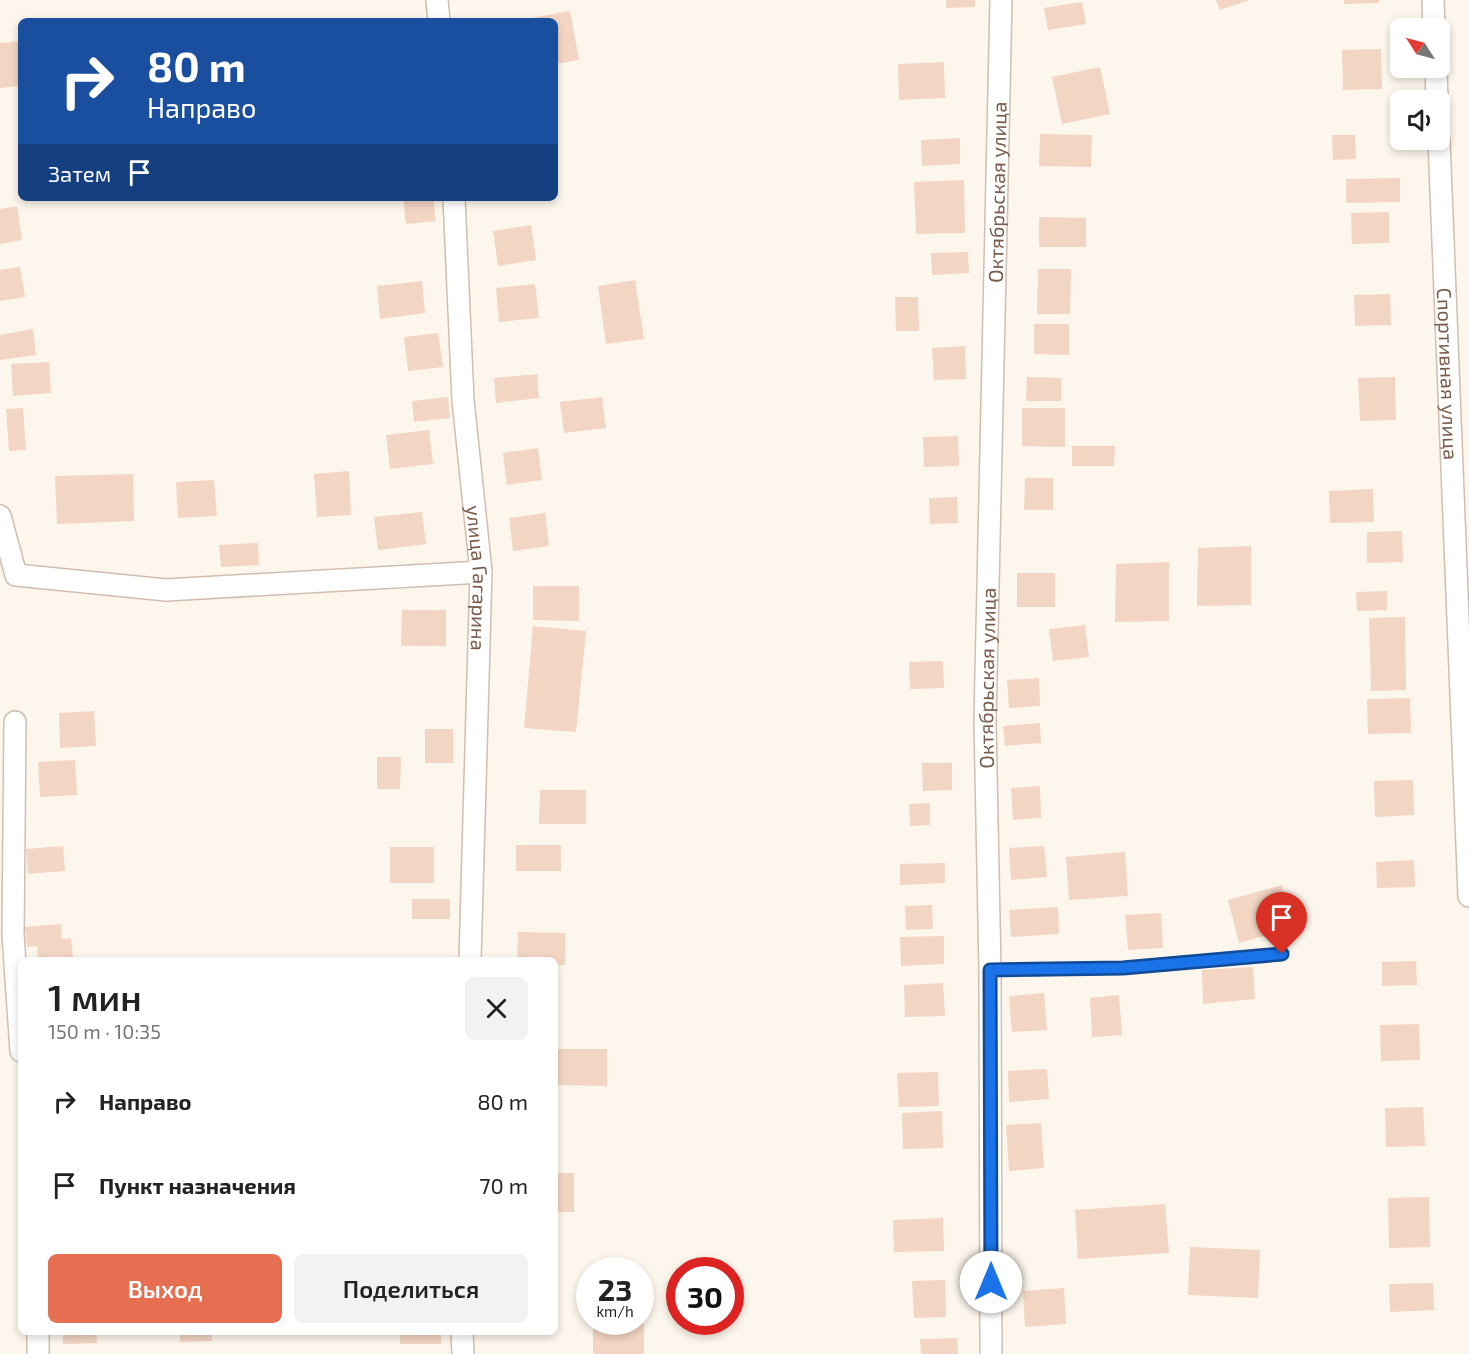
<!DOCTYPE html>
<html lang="ru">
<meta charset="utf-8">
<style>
body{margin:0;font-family:"Exo 2",sans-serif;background:#f2f2f2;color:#222;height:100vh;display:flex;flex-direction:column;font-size:22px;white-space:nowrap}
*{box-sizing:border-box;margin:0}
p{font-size:20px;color:#767676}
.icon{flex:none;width:33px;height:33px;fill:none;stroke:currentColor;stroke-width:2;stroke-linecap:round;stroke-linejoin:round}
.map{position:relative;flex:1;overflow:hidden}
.sheet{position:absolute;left:18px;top:957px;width:540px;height:378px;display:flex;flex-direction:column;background:#fff;border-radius:9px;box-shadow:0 3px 9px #0003}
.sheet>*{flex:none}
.hud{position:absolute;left:18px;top:18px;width:540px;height:183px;border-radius:9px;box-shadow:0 3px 9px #0003;background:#1a4fa0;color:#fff;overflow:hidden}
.needle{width:39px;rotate:306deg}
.buttons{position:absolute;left:1390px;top:18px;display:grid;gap:12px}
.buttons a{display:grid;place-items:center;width:60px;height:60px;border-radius:9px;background:#fff;box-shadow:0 3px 9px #0003;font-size:30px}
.speed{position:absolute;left:576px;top:1257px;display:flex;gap:12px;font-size:30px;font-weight:700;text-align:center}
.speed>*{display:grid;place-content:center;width:78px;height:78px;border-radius:50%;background:#fff;box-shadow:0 3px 9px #0003;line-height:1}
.speed small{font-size:15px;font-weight:400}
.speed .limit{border:9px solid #d22;background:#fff;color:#111}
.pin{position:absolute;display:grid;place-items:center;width:51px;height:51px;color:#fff;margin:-62px -26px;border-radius:50% 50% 50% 0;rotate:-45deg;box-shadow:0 0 6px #0007}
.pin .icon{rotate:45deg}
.me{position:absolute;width:66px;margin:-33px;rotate:0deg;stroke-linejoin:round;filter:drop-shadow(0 0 4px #0008)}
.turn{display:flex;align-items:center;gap:21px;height:126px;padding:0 30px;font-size:27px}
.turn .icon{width:78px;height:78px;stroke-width:2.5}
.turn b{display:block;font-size:42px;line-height:51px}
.then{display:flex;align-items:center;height:57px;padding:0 30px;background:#0003;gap:12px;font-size:22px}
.round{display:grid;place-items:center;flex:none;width:63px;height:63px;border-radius:9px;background:#f2f2f2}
.head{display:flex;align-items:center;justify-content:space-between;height:102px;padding:0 30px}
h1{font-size:36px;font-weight:600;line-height:45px}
.cta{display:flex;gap:12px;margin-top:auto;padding:12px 30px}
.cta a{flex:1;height:69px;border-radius:9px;background:#e76f51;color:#fff;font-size:24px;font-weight:600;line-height:69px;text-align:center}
.cta a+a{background:#f2f2f2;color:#222}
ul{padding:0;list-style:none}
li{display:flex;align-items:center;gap:18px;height:84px;padding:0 30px}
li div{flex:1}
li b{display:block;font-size:22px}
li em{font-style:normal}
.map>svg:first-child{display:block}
.building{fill:#f3d5c3}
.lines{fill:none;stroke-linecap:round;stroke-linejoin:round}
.service-casing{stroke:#d1beb0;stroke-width:14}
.minor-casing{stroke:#d1beb0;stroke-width:24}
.service{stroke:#fff;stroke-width:10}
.minor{stroke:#fff;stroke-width:21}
.route-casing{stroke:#114b97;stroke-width:15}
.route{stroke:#1a73e8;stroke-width:10}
.labels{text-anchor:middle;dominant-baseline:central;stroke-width:6;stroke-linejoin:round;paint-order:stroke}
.street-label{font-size:20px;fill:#7a5c4d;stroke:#fffaf3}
</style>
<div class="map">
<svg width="1469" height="1354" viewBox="0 0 1469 1354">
<rect width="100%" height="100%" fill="#fdf6ec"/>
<g class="building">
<polygon points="946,0 975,0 975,7 946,8"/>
<polygon points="1216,0 1250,0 1220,10"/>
<polygon points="1344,0 1379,0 1379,3 1344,4"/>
<polygon points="1082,2 1086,24 1048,30 1044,8"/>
<polygon points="570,11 579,60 555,64 555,21 520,20"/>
<polygon points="21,41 21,86 0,88 0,43"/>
<polygon points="1381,49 1382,89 1343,90 1342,50"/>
<polygon points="944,62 945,98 899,100 898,64"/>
<polygon points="1100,67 1110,114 1062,124 1052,77"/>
<polygon points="1040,134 1092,135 1091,167 1039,166"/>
<polygon points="1332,135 1355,135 1356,159 1333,160"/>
<polygon points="960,138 960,164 922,166 921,140"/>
<polygon points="1400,178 1400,202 1346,203 1346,179"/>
<polygon points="964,180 965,233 916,234 914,182"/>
<polygon points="403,198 433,198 436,221 406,224"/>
<polygon points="17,206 22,240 0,244 0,209"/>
<polygon points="1389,212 1389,243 1352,244 1351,213"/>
<polygon points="1039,217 1086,218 1086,247 1039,247"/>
<polygon points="531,225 536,260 498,266 493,231"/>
<polygon points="968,252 969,273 932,275 931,253"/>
<polygon points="20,267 25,297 0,301 0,270"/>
<polygon points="1038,269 1071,269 1070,314 1037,314"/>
<polygon points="635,280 644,339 606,344 598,286"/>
<polygon points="422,281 425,313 380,319 377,286"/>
<polygon points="535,284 539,318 499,322 496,288"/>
<polygon points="1390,294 1391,325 1355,326 1354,295"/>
<polygon points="895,297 918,297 919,331 896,331"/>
<polygon points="1034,324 1069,324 1069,355 1034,354"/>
<polygon points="33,329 36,355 0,360 0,335"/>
<polygon points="438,333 443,367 408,371 404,337"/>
<polygon points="965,346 966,379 934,380 932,348"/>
<polygon points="49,362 51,393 13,396 11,364"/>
<polygon points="537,374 539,398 496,403 494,378"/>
<polygon points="1027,377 1061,378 1061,401 1026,401"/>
<polygon points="1395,377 1396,420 1360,421 1358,378"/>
<polygon points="448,397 450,418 414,422 412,401"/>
<polygon points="602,397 606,428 564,433 560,402"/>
<polygon points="23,408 26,450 9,451 6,409"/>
<polygon points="1022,408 1065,408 1065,447 1022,446"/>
<polygon points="429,430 433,464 390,469 386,435"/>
<polygon points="958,436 959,466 924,467 923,437"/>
<polygon points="1072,446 1115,446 1114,466 1072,466"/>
<polygon points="538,448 542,480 507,485 503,453"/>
<polygon points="349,471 351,515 317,517 314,474"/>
<polygon points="133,474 134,521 57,524 55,476"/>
<polygon points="1025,478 1053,478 1053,510 1024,510"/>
<polygon points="214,480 217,516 178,518 176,482"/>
<polygon points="1373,489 1374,522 1330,523 1329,491"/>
<polygon points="957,497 958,523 930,524 929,498"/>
<polygon points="422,512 426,544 378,550 374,517"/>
<polygon points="545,513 549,546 513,551 509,518"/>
<polygon points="1402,531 1403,562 1367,563 1367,532"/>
<polygon points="258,543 259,565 221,567 219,545"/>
<polygon points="1251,546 1251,605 1197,606 1198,548"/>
<polygon points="1169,562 1169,621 1115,622 1116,564"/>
<rect x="1017" y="573" width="38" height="34"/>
<polygon points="533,586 579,586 579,621 533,620"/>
<polygon points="1387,591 1387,610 1357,611 1356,592"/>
<polygon points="402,610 446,610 446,646 401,646"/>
<polygon points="1405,617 1406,690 1371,691 1369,618"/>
<polygon points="1085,625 1089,657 1053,661 1049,629"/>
<polygon points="533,626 586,631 576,732 524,728"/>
<polygon points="943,661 944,688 910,689 909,662"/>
<polygon points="1039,678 1040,706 1009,708 1007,680"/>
<polygon points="1410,698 1411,733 1368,734 1367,699"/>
<polygon points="94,711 96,746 60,748 59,713"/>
<polygon points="1040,723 1041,743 1005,746 1003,726"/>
<rect x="425" y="729" width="28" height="34"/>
<polygon points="377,757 401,757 400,789 377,789"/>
<polygon points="75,760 77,795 40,797 38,762"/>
<polygon points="922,763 952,763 952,790 923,791"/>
<polygon points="1413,780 1414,815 1375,817 1374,781"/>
<polygon points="1040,786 1041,818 1013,820 1011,788"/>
<polygon points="540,790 586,790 586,824 539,824"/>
<polygon points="930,803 930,825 910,826 909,804"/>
<rect x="516" y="845" width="45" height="26"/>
<polygon points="63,846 65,871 28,874 26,849"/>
<polygon points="1044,846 1047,877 1011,880 1009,848"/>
<rect x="390" y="847" width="44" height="36"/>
<polygon points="1125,852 1128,896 1069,900 1066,857"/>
<polygon points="1414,860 1415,887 1377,888 1376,862"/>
<polygon points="945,863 945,883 900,885 900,864"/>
<polygon points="1282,885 1293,928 1239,943 1228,900"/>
<rect x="412" y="899" width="38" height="20"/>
<polygon points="932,905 933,929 906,930 905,906"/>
<polygon points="1058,907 1059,934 1011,937 1009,910"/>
<polygon points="1161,913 1163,948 1128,950 1125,915"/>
<polygon points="61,924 62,939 71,938 73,957 38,960 37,946 27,947 25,927"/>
<polygon points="518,932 565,933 565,965 555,965 555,960 517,960"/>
<polygon points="944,936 944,964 901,966 900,937"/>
<polygon points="1416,961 1417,985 1382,986 1382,962"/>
<polygon points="1253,967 1255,999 1203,1004 1202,970"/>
<polygon points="943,983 945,1016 905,1017 904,985"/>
<polygon points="1044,993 1047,1030 1012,1032 1009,996"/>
<polygon points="1119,995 1122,1035 1092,1037 1090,998"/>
<polygon points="1419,1024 1420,1060 1381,1061 1380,1025"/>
<polygon points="555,1049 607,1049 607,1086 555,1085"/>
<polygon points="1047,1069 1049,1099 1009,1102 1008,1071"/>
<polygon points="938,1072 939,1106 899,1107 897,1073"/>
<polygon points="1423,1107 1425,1146 1386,1147 1385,1108"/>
<polygon points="942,1111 943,1148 903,1149 902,1113"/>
<polygon points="1041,1123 1044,1168 1009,1171 1006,1125"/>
<rect x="555" y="1173" width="19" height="39"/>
<polygon points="1429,1197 1430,1247 1389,1248 1388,1198"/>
<polygon points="1165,1204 1169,1253 1078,1259 1075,1210"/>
<polygon points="943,1218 944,1251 894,1252 893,1220"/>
<polygon points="1190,1247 1260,1250 1258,1298 1188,1295"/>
<polygon points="945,1280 946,1317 914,1318 912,1281"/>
<polygon points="1433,1283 1434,1310 1390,1312 1389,1284"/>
<polygon points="1064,1288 1066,1324 1025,1327 1023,1291"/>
<polygon points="640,1319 644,1319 644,1354 593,1354 593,1322 640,1322"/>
<polygon points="63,1332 96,1332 97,1343 63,1344"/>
<polygon points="180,1332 212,1332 212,1341 180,1342"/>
<rect x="400" y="1332" width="41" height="12"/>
<polygon points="957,1338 958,1354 921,1354 920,1339"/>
</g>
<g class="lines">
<defs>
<polyline id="service" points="990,970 1123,968 1282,954"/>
<g id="minor">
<polyline points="437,0 439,21"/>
<polyline points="1433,0 1434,28"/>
<polyline points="1436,68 1437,100"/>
<path id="s1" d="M1439,140L1469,896"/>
<path id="s2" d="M454,198L463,400L481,572L470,960"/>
<polyline points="0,516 16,575 166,590 481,572"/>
<polyline points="15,722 13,935 21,1051"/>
<polyline points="38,1332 38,1354"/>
<polyline points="462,1332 463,1354"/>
<path id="s3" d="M991,1354L990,970L985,721L1001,0"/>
</g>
</defs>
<use href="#service" class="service-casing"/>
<use href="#minor" class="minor-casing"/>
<use href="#service" class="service"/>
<use href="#minor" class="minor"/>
</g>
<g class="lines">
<defs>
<polyline id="route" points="991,1282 990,970 1123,968 1282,954"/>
</defs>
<use href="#route" class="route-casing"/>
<use href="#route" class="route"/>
</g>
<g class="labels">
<g class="street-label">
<text stroke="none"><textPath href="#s3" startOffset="1162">Октябрьская улица</textPath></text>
<text stroke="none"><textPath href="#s1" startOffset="234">Спортивная улица</textPath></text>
<text stroke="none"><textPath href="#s2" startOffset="381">улица Гагарина</textPath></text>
<text stroke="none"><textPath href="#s3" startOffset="676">Октябрьская улица</textPath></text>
</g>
</g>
</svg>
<div class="buttons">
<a><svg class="needle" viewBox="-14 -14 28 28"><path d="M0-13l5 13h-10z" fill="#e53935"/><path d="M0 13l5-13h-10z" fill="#767676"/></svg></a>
<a><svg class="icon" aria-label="sound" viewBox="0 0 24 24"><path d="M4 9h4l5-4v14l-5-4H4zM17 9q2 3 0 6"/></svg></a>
</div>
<div class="speed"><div>23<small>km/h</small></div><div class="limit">30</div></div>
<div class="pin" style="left:1282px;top:954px;background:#d93025"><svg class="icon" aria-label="arrive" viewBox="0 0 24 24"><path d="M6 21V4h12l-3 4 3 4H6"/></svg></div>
<svg class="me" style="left:991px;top:1282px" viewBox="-20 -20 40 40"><circle r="19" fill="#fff"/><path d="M0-13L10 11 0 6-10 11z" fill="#1a73e8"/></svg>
<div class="hud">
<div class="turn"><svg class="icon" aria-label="right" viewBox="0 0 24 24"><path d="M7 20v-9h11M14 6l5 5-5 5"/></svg><div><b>80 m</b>Направо</div></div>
<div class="then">Затем<svg class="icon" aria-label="arrive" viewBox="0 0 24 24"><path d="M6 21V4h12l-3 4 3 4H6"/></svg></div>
</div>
<section class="sheet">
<div class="head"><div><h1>1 мин</h1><p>150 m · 10:35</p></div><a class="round"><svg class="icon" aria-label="close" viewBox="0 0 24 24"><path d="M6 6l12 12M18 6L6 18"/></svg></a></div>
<ul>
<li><svg class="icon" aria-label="right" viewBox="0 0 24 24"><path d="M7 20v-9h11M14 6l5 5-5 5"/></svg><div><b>Направо</b></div><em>80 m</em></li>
<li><svg class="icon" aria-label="arrive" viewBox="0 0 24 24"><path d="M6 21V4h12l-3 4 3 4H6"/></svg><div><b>Пункт назначения</b></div><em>70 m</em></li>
</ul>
<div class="cta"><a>Выход</a><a>Поделиться</a></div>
</section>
</div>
